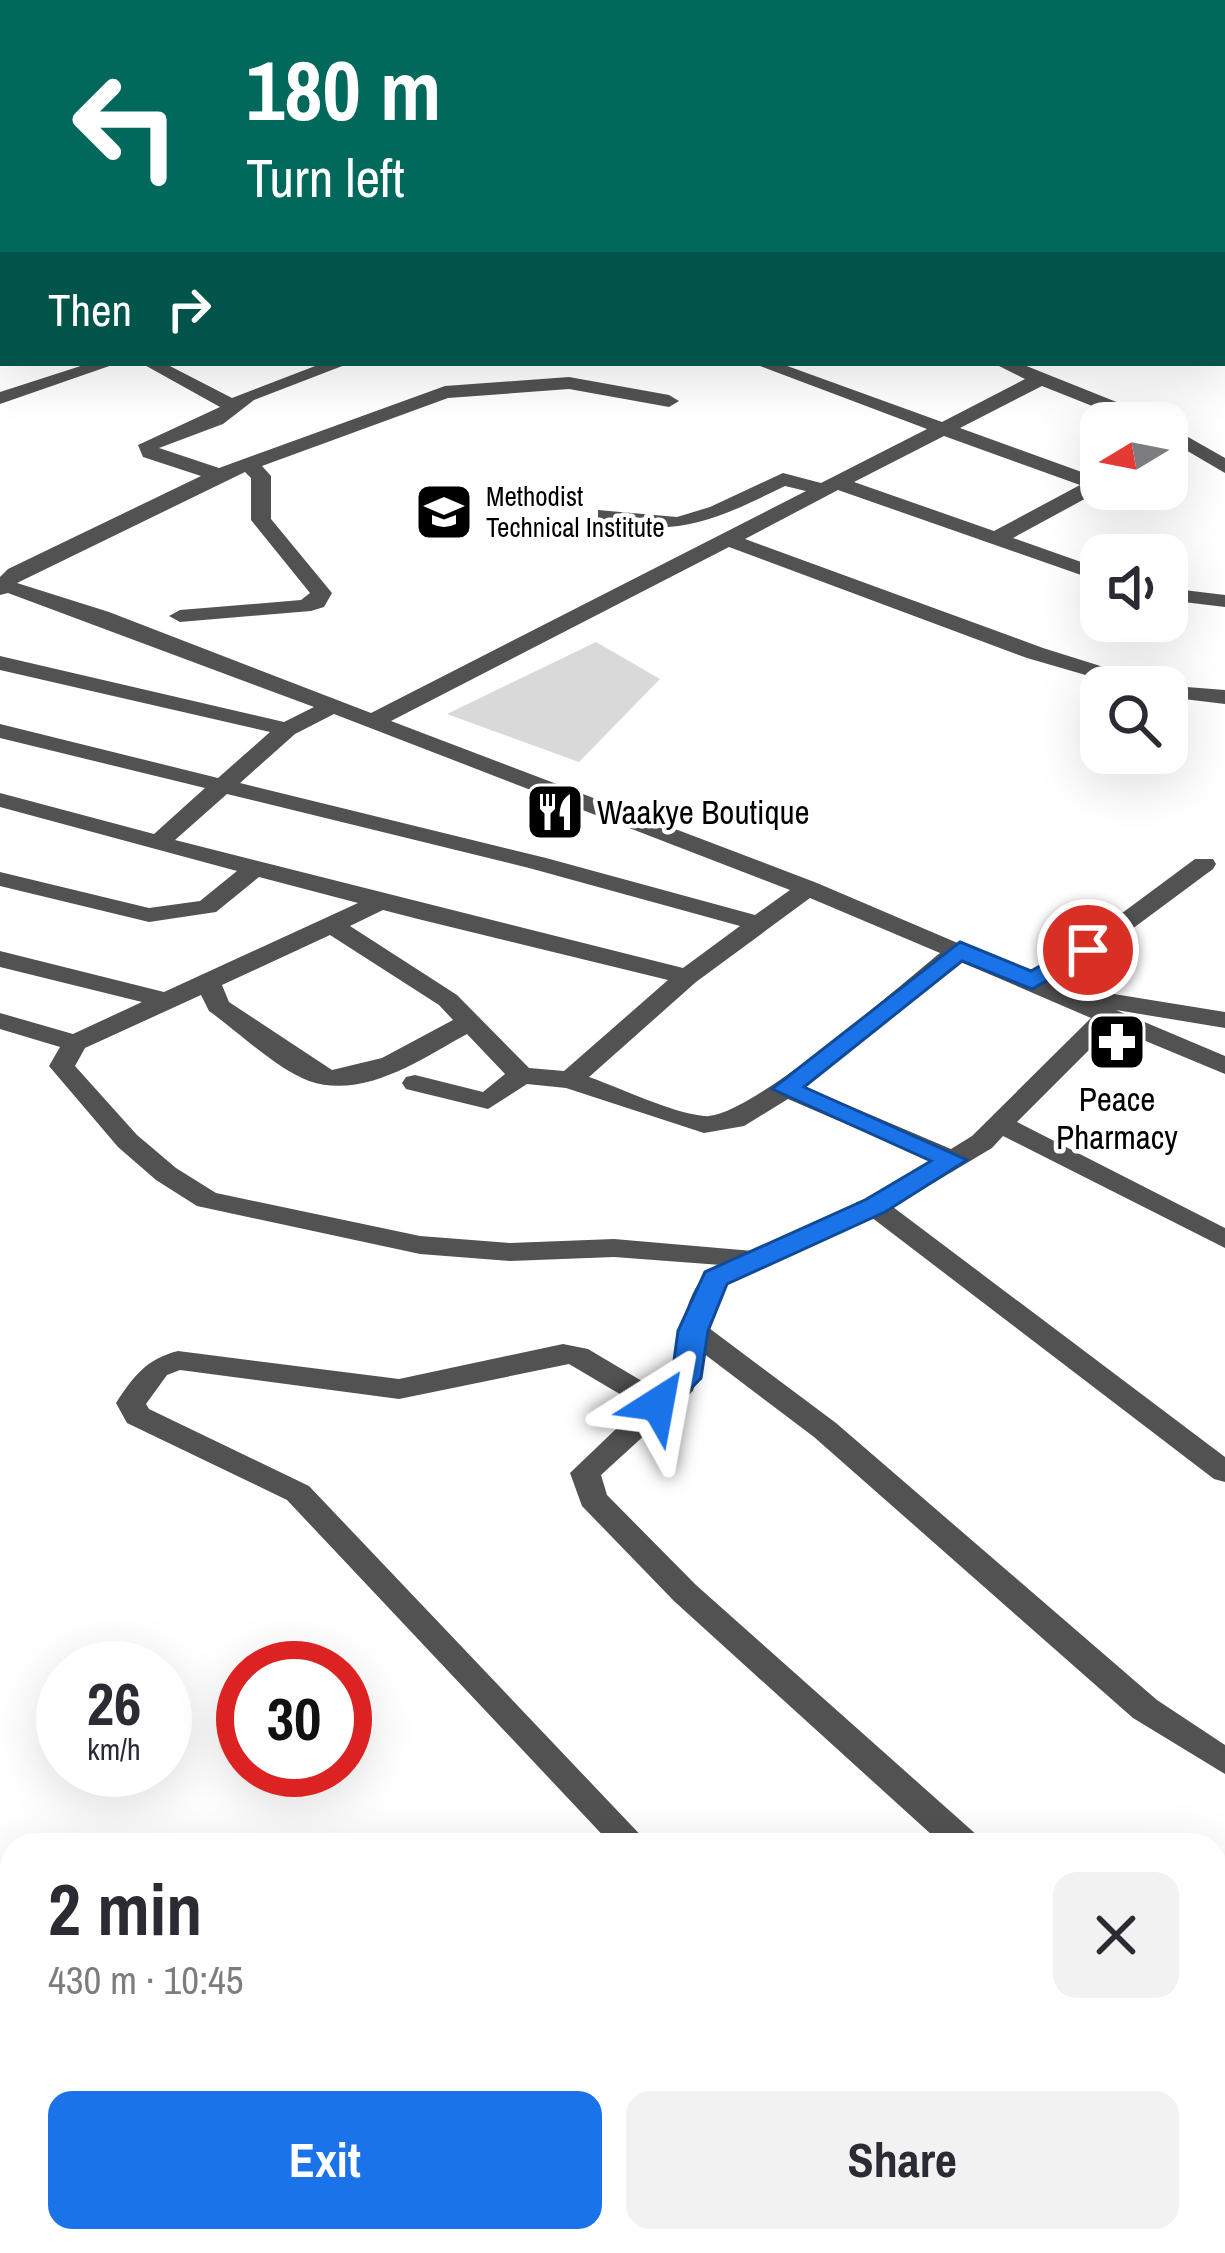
<!DOCTYPE html>
<meta charset="utf-8">
<style>
body{margin:0;font-family:"Archivo Narrow",sans-serif;background:#f2f2f3;color:#2b2b33;height:100vh;display:flex;flex-direction:column;font-size:45px;white-space:nowrap}
*{box-sizing:border-box;margin:0}
p{font-size:39px;color:#7c7c81}
.icon{flex:none;width:66px;height:66px;fill:none;stroke:currentColor;stroke-width:2;stroke-linecap:round;stroke-linejoin:round}
.map{position:relative;flex:1;overflow:hidden}
.side{position:absolute;left:0px;top:1833px;width:1227px;height:420px;display:flex;flex-direction:column;background:#fff;border-radius:36px 36px 0 0;box-shadow:0 12px 48px #0002}
.side>*{flex:none}
.hud{position:absolute;left:0px;top:0px;width:1227px;height:366px;box-shadow:0 12px 48px #0002;background:#00695c;color:#fff;overflow:hidden}
.needle{width:78px;rotate:260deg}
.fabs{position:absolute;left:1080px;top:402px;display:grid;gap:24px}
.fabs a{display:grid;place-items:center;width:108px;height:108px;border-radius:24px;background:#fff;box-shadow:0 12px 48px #0002;font-size:60px}
.speed{position:absolute;left:36px;top:1641px;display:flex;gap:24px;font-size:60px;font-weight:700;text-align:center}
.speed>*{display:grid;place-content:center;width:156px;height:156px;border-radius:50%;background:#fff;box-shadow:0 12px 48px #0002;line-height:1}
.speed small{font-size:30px;font-weight:400}
.speed .limit{border:18px solid #d22;background:#fff;color:#111}
.pin{position:absolute;display:grid;place-items:center;width:102px;height:102px;color:#fff;margin:-51px;border:6px solid #fff;border-radius:50%;box-shadow:0 3px 12px #0007}
.me{position:absolute;width:132px;margin:-66px;rotate:34deg;stroke-linejoin:round;filter:drop-shadow(0 0 9px #0008)}
.turn{display:flex;align-items:center;gap:42px;height:252px;padding:0 48px;font-size:54px}
.turn .icon{width:156px;height:156px;stroke-width:2.5}
.turn b{display:block;font-size:84px;line-height:102px}
.then{display:flex;align-items:center;height:114px;padding:0 48px;background:#0003;gap:24px;font-size:45px}
.round{display:grid;place-items:center;flex:none;width:126px;height:126px;border-radius:24px;background:#f2f2f3}
.headline{display:flex;align-items:center;justify-content:space-between;height:204px;padding:0 48px}
h1{font-size:72px;font-weight:800;line-height:90px}
.action{display:flex;gap:24px;margin-top:auto;padding:24px 48px}
.action a{flex:1;height:138px;border-radius:24px;background:#1a73e8;color:#fff;font-size:48px;font-weight:800;line-height:138px;text-align:center}
.action a+a{background:#f2f2f3;color:#2b2b33}
.map>svg:first-child{display:block}
.green{fill:#d9d9d9}
.lines{fill:none;stroke-linecap:round;stroke-linejoin:round}
.minor{fill:#525252;fill-rule:evenodd}
.route{fill:#1a73e8;stroke:#114b97;stroke-width:3}
.labels{text-anchor:middle;dominant-baseline:central;stroke-width:9;stroke-linejoin:round;paint-order:stroke}
.far-poi-label{font-size:27px;fill:#000;stroke:#fff;text-anchor:start}
.poi-label{font-size:33px;fill:#000;stroke:#fff;text-anchor:start}
</style>
<div class="map">
<svg width="1225" height="2253" viewBox="0 0 1225 2253">
<rect width="100%" height="100%" fill="#fff"/>
<polygon class="green" points="596,642 660,679 579,762 447,714"/>
<g class="lines">
<g class="minor">
<polygon points="242,0 256,0 258,3 244,3"/>
<polygon points="577,0 592,0 594,3 579,3"/>
<polygon points="952,0 967,0 969,3 954,3"/>
<rect x="1224" y="37" width="1" height="10"/>
<polygon points="3,45 3,55 0,56 0,46"/>
<rect x="1224" y="67" width="1" height="10"/>
<rect x="0" y="78" width="3" height="10"/>
<rect x="1224" y="99" width="1" height="10"/>
<rect x="0" y="135" width="3" height="10"/>
<rect x="1224" y="154" width="1" height="10"/>
<rect x="0" y="160" width="3" height="10"/>
<rect x="1224" y="204" width="1" height="10"/>
<rect x="1224" y="253" width="1" height="10"/>
<rect x="0" y="306" width="3" height="12"/>
<polygon points="90,363 118,363 0,404 0,392"/>
<path d="M141,363H164L232,398L323,363H350L254,400L223,424L159,448L219,468L445,386L569,377L669,395L679,401L669,407L569,389L448,398L262,466L271,476V519L332,593L324,607L311,611L180,622L169,616L180,610L301,600L310,593L251,520V478L245,472L17,583L109,612L371,713L806,491L785,486C715,520 676,540 598,518V510L677,517L710,507L783,473L821,483L927,429L752,363H779L942,422L1025,379L993,363H1019L1159,419L1162,423H1135L1042,386L960,428L1101,479L1103,489L1013,538L1101,569V582L838,490L745,539L1043,648L1161,685L1225,690V704L1167,697V687H1127L1027,658L729,547L391,721L817,883L1028,973L1079,945L1195,859H1213L1216,864L1213,869L1097,955L1050,982L1074,992L1083,989L1225,1012V1028L1116,1010L1225,1056V1074L1112,1027L1017,1122L1225,1228V1248L1003,1136L992,1148L893,1207L1225,1457V1482L1214,1479L871,1217L727,1284L709,1328L836,1423L1157,1700L1225,1745V1774L1133,1718L814,1437L703,1353L693,1391L601,1475L607,1495L696,1585L978,1836L983,1845H943L674,1601L582,1506L570,1473L640,1406L569,1364L399,1399L180,1370L167,1375L146,1404L149,1409L309,1486L650,1845H612L287,1500L127,1423L116,1403C134,1376 146,1359 178,1351L399,1379L563,1344L588,1349L657,1390C690,1361 671,1288 721,1265L614,1257L510,1261L420,1254L197,1206L156,1180L118,1147L49,1066L60,1047L0,1029V1013L73,1034L142,1002L0,967V951L164,992L358,903L259,877L216,912L149,922L0,886V872L149,908L200,901L237,871L0,807V793L154,834L205,788L0,738V724L218,778L270,732L0,670V656L284,722L314,707L8,593L0,595V577L8,569L201,476L143,457L138,445L220,407ZM944,436L1080,485L994,531L854,482ZM334,714L790,890L755,915L546,858L240,783L295,734ZM227,794L529,868L740,926L683,968L175,840ZM810,898L940,953C900,985 747,1121 704,1116C669,1112 623,1089 589,1077L696,982ZM383,910L418,919L668,980L564,1071L529,1068L457,995L350,926ZM330,935L439,1005L453,1020L382,1058L332,1070L229,1002L222,985ZM961,962L1091,1018L972,1136L951,1149L805,1087ZM201,995L209,1011C237,1031 278,1070 309,1081C364,1100 421,1059 467,1034L505,1074L483,1092L415,1075L406,1077L402,1083L406,1089L488,1109L527,1084L566,1088L704,1133L744,1126L788,1099L932,1161L890,1187L753,1251L614,1239L510,1243L420,1236L216,1193L176,1168L137,1135L75,1066L85,1048Z"/>
<polygon points="1167,425 1225,458 1225,473 1167,439"/>
<polygon points="1167,588 1225,595 1225,607 1167,600"/>
<polygon points="0,1996 12,2000 12,2037 0,2033"/>
<polygon points="1215,2047 1225,2050 1225,2086 1215,2083"/>
<polygon points="202,2241 247,2241 253,2253 208,2253"/>
<polygon points="344,2241 397,2241 390,2253 338,2253"/>
<polygon points="452,2241 498,2241 504,2253 458,2253"/>
<polygon points="693,2241 740,2241 746,2253 699,2253"/>
<polygon points="1032,2241 1074,2241 1076,2245 1072,2253 1038,2253"/>
</g>
</g>
<polygon class="route" points="960,942 1031,971 1079,944 1097,944 1101,950 1032,989 962,961 804,1087 967,1160 885,1212 727,1284 708,1331 701,1378 669,1411 647,1411 643,1404 672,1375 678,1331 705,1272 865,1200 931,1161 772,1089"/>
<defs>
<symbol id="school-square" viewBox="-11 -11 22 22"><rect x="-9" y="-9" width="18" height="18" rx="4" fill="#000" stroke="#fff"/><path d="M0-5L7-2L0 1L-7-2ZM-4 1L0 2.5L4 1V4Q0 6-4 4Z" fill="#fff"/></symbol>
<symbol id="restaurant-square" viewBox="-11 -11 22 22"><rect x="-9" y="-9" width="18" height="18" rx="4" fill="#000" stroke="#fff"/><path d="M-5-6h1v4h1v-4h1v4h1v-4h1v5L-1.5 .5V6h-2V.5L-5-1ZM5-6V6H3V1.5H1.5Q1.5-4 5-6Z" fill="#fff"/></symbol>
<symbol id="pharmacy-square" viewBox="-11 -11 22 22"><rect x="-9" y="-9" width="18" height="18" rx="4" fill="#000" stroke="#fff"/><path d="M-2-6h4v4h4v4h-4v4h-4v-4h-4v-4h4Z" fill="#fff"/></symbol>
</defs>
<g fill-rule="evenodd">
<use href="#school-square" x="411" y="479" width="66" height="66"/>
<use href="#restaurant-square" x="522" y="779" width="66" height="66"/>
<use href="#pharmacy-square" x="1084" y="1009" width="66" height="66"/>
</g>
<g class="labels">
<g class="far-poi-label">
<text x="486" y="496">Methodist<tspan x="486" dy="31">Technical Institute</tspan></text>
</g>
<g class="poi-label">
<text x="597" y="812">Waakye Boutique</text>
<text x="1117" y="1099" text-anchor="middle">Peace<tspan x="1117" dy="38">Pharmacy</tspan></text>
</g>
</g>
</svg>
<div class="fabs">
<a><svg class="needle" viewBox="-14 -14 28 28"><path d="M0-13l5 13h-10z" fill="#e53935"/><path d="M0 13l5-13h-10z" fill="#7c7c81"/></svg></a>
<a><svg class="icon" aria-label="sound" viewBox="0 0 24 24"><path d="M4 9h4l5-4v14l-5-4H4zM17 9q2 3 0 6"/></svg></a>
<a><svg class="icon" aria-label="search" viewBox="0 0 24 24"><circle cx="10" cy="10" r="6"/><path d="M15 15l6 6"/></svg></a>
</div>
<div class="speed"><div>26<small>km/h</small></div><div class="limit">30</div></div>
<div class="pin" style="left:1088px;top:950px;background:#d93025"><svg class="icon" aria-label="arrive" viewBox="0 0 24 24"><path d="M6 21V4h12l-3 4 3 4H6"/></svg></div>
<svg class="me" style="left:658px;top:1404px" viewBox="-20 -20 40 40"><path d="M0-17L14 15 0 8-14 15z" fill="#1a73e8" stroke="#fff" stroke-width="4"/></svg>
<div class="hud">
<div class="turn"><svg class="icon" aria-label="left" viewBox="0 0 24 24"><path d="M17 20v-9H6M10 6l-5 5 5 5"/></svg><div><b>180 m</b>Turn left</div></div>
<div class="then">Then<svg class="icon" aria-label="right" viewBox="0 0 24 24"><path d="M7 20v-9h11M14 6l5 5-5 5"/></svg></div>
</div>
<section class="side">
<div class="headline"><div><h1>2 min</h1><p>430 m · 10:45</p></div><a class="round"><svg class="icon" aria-label="close" viewBox="0 0 24 24"><path d="M6 6l12 12M18 6L6 18"/></svg></a></div>
<div class="action"><a>Exit</a><a>Share</a></div>
</section>
</div>
